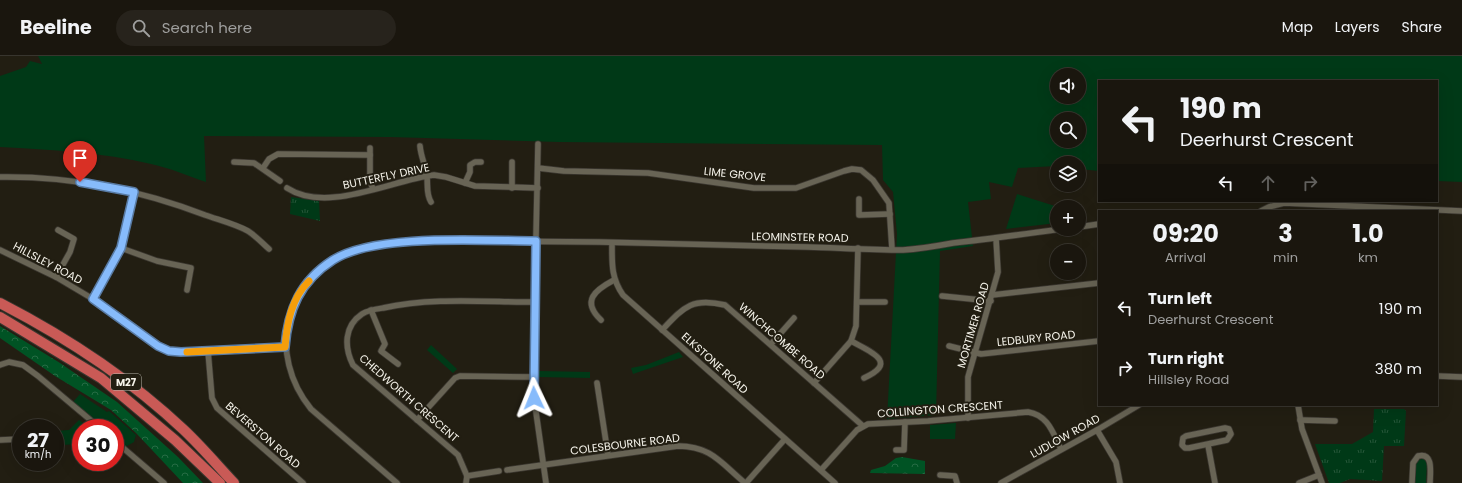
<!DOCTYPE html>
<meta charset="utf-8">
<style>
body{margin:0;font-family:Poppins,sans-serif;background:#27231c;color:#f1f3f6;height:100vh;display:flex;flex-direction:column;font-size:15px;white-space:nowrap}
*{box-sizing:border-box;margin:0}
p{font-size:13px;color:#9f9f9e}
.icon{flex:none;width:22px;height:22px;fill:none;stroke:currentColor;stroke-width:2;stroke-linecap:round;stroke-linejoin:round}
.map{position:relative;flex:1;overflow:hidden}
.details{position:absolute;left:1098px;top:154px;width:340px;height:196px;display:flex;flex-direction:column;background:#1a160e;border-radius:0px;box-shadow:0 4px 16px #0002,0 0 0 1px #38352e}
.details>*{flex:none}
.top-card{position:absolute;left:1098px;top:24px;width:340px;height:122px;border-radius:0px;box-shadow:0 4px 16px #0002,0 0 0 1px #38352e;background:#1a160e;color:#f1f3f6;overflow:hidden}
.fabs{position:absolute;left:1050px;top:12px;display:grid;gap:8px}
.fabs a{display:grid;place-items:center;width:36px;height:36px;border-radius:50%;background:#1a160e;box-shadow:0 4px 16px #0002,0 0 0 1px #38352e;font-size:20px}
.speed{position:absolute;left:12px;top:363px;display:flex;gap:8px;font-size:20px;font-weight:700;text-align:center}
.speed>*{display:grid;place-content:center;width:52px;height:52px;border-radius:50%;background:#1a160e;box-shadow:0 4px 16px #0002,0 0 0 1px #38352e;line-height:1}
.speed small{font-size:10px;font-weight:400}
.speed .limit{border:6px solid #d22;background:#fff;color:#111}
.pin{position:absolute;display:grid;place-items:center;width:34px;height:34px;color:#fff;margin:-41px -17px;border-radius:50% 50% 50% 0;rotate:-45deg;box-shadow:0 0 4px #0007}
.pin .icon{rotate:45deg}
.me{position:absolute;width:44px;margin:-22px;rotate:358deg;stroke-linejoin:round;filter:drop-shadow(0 0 3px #0008)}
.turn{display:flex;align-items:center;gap:14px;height:84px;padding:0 16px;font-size:18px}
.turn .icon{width:52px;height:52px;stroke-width:2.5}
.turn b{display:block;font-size:28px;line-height:34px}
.lanes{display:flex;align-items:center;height:38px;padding:0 16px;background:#0003;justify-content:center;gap:20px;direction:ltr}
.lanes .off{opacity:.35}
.eta{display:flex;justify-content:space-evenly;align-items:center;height:68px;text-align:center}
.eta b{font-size:24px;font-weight:700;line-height:28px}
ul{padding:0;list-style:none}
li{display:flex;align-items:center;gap:12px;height:60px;padding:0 16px}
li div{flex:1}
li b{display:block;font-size:15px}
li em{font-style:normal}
header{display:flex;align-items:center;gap:24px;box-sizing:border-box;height:56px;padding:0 20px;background:#1a160e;border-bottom:1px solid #38352e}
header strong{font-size:19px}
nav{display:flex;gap:22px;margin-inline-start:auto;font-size:14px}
.search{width:280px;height:36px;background:#27231c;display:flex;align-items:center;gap:10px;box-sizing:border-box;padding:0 14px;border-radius:22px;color:#9f9f9e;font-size:15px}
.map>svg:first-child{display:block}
.grass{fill:#003917;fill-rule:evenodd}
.forest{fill:url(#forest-crowns)}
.park{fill:url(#park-tufts)}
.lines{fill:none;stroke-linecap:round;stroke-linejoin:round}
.minor-casing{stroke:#3b3730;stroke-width:7}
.motorway-casing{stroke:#3b3730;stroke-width:12}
.minor{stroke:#686455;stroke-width:5.5}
.motorway{stroke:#c95a56;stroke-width:10}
.route-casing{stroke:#587aa3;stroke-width:10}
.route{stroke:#87bbfb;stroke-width:7}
.slow{stroke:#f59e0b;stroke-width:7}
.labels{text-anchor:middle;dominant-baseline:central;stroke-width:4;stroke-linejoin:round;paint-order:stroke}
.shield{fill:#221e12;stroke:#b6b4aa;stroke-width:1}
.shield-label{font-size:10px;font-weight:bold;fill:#f6f4eb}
.street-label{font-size:11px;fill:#f6f4eb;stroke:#221e12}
</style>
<header>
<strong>Beeline</strong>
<div class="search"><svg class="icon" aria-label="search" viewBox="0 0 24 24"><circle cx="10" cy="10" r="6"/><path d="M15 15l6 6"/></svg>Search here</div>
<nav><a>Map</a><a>Layers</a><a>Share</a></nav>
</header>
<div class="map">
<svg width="1462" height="427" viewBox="0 0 1462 427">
<defs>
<pattern id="forest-crowns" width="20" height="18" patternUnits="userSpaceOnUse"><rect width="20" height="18" fill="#005324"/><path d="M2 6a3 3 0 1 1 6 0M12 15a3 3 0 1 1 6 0" fill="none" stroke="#266c44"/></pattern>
<pattern id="park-tufts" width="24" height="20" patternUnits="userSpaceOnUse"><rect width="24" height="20" fill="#003917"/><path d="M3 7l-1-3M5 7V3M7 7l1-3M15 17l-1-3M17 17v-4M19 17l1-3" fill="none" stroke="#265639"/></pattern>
</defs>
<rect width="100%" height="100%" fill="#221e12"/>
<g class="grass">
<path d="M38,0H1462V126L1437,125V25H1099V115L1079,113V107H1057V110L1018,112L1012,131L989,126L991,143L968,146L973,190L940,195L936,359L887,363L897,178L893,136L883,124L882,89L559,86L390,81L204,80L206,126C188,120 170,112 151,108C102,96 51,94 0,91V20L26,11L30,5L42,8ZM1057,19H1079V41H1057ZM1057,63H1079V85H1057Z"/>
<polygon points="1017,138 1058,151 1057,167 1006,173"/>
<polygon points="431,289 457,313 453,317 427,294"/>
<polygon points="679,296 683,301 633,318 631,312 646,309"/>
<polygon points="539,315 590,316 590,322 538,321"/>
<polygon points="80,338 107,356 109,355 136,379 134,386 125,391 115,383 115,372 103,372 73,346"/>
<polygon points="79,364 89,372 81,372 81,388 61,389 56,382 56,375 69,374"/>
<polygon points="956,367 955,383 930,383 930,369"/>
<polygon points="1424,402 1427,406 1426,427 1415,427 1416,405"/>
</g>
<g class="forest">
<polygon points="0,270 60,307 117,346 178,401 203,427 183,427 136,377 111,354 55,320 0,282"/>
<polygon points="902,401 925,405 925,418 870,417 871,414 885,410 896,402"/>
</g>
<g class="park">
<polygon points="291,141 319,145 320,165 290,158"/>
<polygon points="1374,353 1404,353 1406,355 1404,390 1384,390 1382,425 1350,423 1340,427 1329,427 1315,388 1352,388 1373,376"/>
</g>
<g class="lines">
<defs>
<g id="minor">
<polyline points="538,88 533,321 534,342 546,427"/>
<path d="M420,90C421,102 426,110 427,121C428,130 426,138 431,146"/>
<polyline points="370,92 370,125 373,133"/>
<polyline points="234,106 254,107 280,125"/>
<polyline points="263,112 269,103 278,98 370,99"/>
<polyline points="538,112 564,115 648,117 754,132 796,132 844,115 852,113 861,114 873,124 889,147 892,193"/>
<path d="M0,121C71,120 140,134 205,159C219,164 235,168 248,175C256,180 262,187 269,193"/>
<polyline points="465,127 470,116 470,109 475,106 481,106"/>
<path d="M287,132C327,158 391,124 434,119L446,121L475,130L538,132"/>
<polyline points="512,132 512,106"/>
<polyline points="859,143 859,159 890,158"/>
<polyline points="1261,155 1269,151 1284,147 1462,155"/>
<polyline points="1079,171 1099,168"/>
<path d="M612,187C612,207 611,222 623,239L835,427"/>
<polyline points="121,192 157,205 191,212 187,234"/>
<polyline points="0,194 56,221 93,243 154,287 169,295 208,295 285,291"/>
<polyline points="56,221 70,196 74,183 58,174"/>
<polyline points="992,239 1099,227"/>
<polyline points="942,240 991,245"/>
<polyline points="93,243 121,192 134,136"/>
<polyline points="857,246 885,246"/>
<polyline points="371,254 385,288 381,295 398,308"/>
<path d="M601,264C581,245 595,234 614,224"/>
<path d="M662,274C684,251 692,241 725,249L863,370"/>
<path d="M851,285C869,295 900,306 864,322"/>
<polyline points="771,288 794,262"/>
<polyline points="949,290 981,298 1099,285"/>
<polyline points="208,295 212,342 217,352 303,427"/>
<polyline points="0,309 9,306 23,309 38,320 100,372"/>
<polyline points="1437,320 1462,321"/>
<polyline points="597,327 608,399"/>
<polyline points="814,327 851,285 856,270 858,192"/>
<polyline points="1298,349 1302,373 1322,427"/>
<polyline points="968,362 968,321 998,216 996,182"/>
<polyline points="417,364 455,322 460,320 533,321"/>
<polyline points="1300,364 1335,365"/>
<polygon points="1225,372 1229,373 1231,378 1227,384 1189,392 1185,392 1182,389 1183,382 1186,380"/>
<polyline points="1097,374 1116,406 1120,427"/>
<polyline points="0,384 21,383"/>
<polyline points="115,385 164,427"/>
<polyline points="1208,389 1215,427"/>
<polyline points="896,394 904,394 905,366"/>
<path d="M507,414L678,390C711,390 721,407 745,427"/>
<path d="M821,414L857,374L868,368L928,365L1028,356C1048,359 1053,377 1061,393"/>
<polyline points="940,419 955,420 957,427"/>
<polyline points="467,420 499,415"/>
<path d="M397,427L311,353C267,299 282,221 350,196C388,183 432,185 472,185C514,185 556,186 599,186C669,188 738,189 808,191C840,192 872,194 903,194C920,193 937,190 953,187C989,183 1025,178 1061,173"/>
<path d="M466,427L467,420L458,399L353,309C344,291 344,270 362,258C368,254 376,253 383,252C432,241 485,246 535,246"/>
<polyline points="746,427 785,383"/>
<polyline points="1001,427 1097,374 1139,349"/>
<polyline points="1299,427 1319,419"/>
<path d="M1412,427L1413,407L1418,400C1434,396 1430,417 1430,427"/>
</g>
<g id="motorway">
<path d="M0,247C66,281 130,323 184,374C202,391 218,410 234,427"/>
<polyline points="0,261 101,322 175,384 220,427"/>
</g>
</defs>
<use href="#minor" class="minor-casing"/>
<use href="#motorway" class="motorway-casing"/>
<use href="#minor" class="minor"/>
<use href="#motorway" class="motorway"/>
</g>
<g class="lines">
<defs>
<path id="route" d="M80,126L134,136L121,192L93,243L158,290L169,295L181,296L285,291C288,254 300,225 333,204C375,177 485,185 536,185L534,342"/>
</defs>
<use href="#route" class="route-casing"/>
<use href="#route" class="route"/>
<path class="slow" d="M187,296L285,291C287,267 291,243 309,225"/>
</g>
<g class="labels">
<rect class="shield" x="111" y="318" width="30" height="16" rx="3"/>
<g class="shield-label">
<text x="126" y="326">M27</text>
</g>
<g class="street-label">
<text transform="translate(735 118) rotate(6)">LIME GROVE</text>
<text transform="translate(386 120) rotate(-12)">BUTTERFLY DRIVE</text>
<text transform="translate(800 181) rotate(1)">LEOMINSTER ROAD</text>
<text transform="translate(48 207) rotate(28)">HILLSLEY ROAD</text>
<text transform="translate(973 269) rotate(-74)">MORTIMER ROAD</text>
<text transform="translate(1036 282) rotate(-6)">LEDBURY ROAD</text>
<text transform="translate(782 285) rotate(41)">WINCHCOMBE ROAD</text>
<text transform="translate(715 307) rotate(42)">ELKSTONE ROAD</text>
<text transform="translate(409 342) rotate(41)">CHEDWORTH CRESCENT</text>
<text transform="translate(940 353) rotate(-4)">COLLINGTON CRESCENT</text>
<text transform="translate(263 379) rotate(41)">BEVERSTON ROAD</text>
<text transform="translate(1065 380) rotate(-29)">LUDLOW ROAD</text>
<text transform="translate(625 388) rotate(-7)">COLESBOURNE ROAD</text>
</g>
</g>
</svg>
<div class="fabs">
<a><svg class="icon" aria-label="sound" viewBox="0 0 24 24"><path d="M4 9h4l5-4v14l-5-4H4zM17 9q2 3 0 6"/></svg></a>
<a><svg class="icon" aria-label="search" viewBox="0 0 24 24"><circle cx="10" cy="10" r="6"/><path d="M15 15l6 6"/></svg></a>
<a><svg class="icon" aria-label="layers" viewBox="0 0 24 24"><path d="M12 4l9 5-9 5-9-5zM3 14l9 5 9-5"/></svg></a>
<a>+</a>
<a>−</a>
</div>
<div class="speed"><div>27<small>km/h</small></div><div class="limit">30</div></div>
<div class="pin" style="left:80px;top:126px;background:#d93025"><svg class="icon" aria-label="arrive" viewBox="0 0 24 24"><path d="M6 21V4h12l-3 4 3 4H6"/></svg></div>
<svg class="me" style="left:534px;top:342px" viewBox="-20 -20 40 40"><path d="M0-17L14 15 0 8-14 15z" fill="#87bbfb" stroke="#fff" stroke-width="4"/></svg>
<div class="top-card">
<div class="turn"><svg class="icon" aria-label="left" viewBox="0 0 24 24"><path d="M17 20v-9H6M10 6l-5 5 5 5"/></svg><div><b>190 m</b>Deerhurst Crescent</div></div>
<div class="lanes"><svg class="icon" aria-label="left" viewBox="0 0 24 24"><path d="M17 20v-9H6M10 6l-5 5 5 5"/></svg><svg class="icon off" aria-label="ahead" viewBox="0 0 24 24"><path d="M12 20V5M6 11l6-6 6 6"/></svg><svg class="icon off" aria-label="right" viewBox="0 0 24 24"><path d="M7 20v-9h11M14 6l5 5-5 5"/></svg></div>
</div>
<section class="details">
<div class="eta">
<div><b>09:20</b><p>Arrival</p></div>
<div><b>3</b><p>min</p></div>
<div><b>1.0</b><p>km</p></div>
</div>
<ul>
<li><svg class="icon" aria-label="left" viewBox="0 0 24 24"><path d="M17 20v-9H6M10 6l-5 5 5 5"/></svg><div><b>Turn left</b><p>Deerhurst Crescent</p></div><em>190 m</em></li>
<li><svg class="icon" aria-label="right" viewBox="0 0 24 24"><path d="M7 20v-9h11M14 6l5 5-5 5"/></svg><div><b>Turn right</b><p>Hillsley Road</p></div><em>380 m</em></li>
</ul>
</section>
</div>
